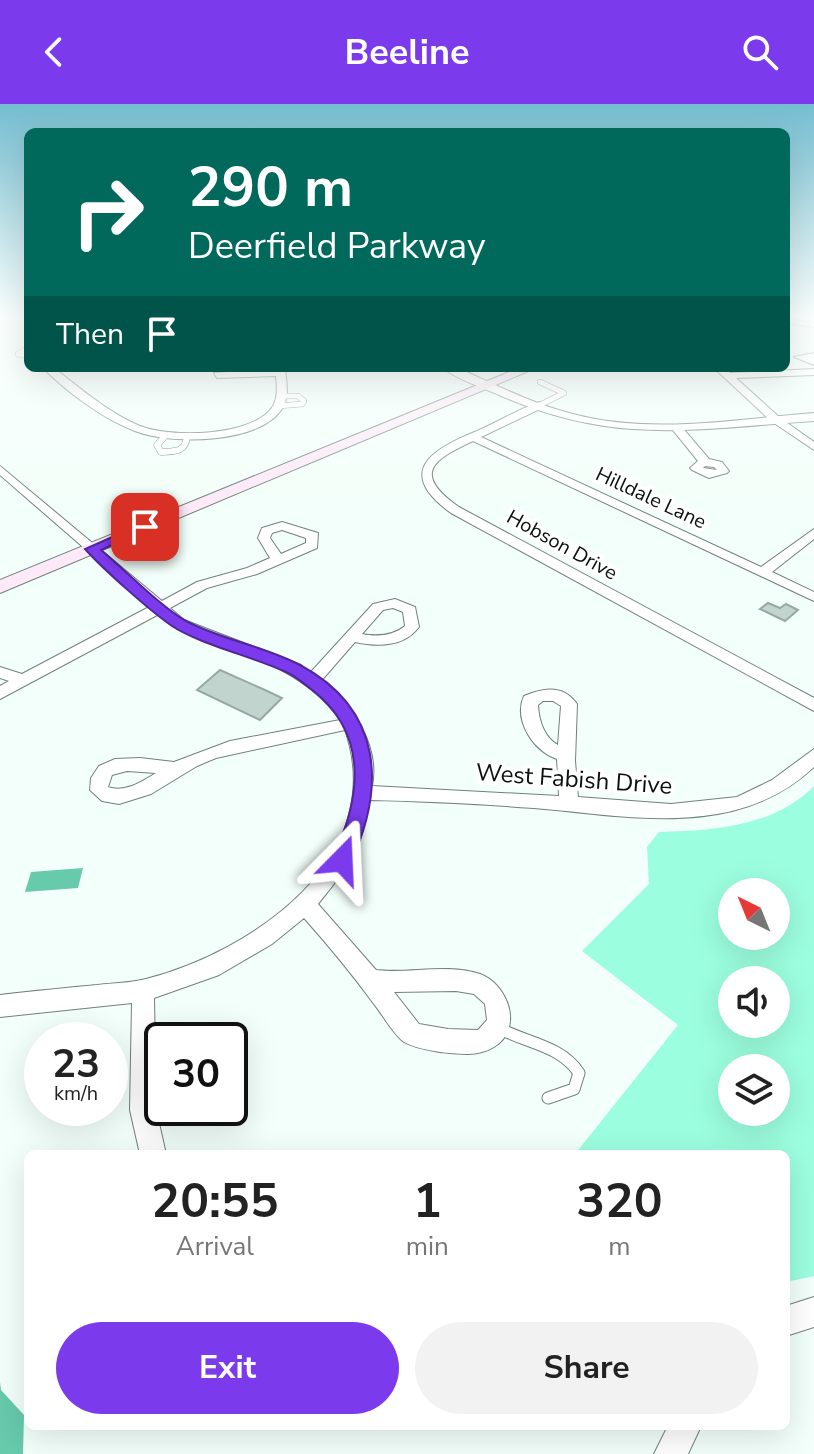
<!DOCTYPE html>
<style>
body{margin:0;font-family:"Nunito Sans",sans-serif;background:#f2f2f2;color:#222;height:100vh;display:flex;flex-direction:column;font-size:30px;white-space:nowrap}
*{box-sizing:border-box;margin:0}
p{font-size:26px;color:#767676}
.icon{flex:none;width:44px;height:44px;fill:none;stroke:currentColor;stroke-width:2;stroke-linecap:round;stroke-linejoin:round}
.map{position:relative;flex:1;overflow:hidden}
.drawer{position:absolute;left:24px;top:1046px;width:766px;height:280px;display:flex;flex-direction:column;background:#fff;border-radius:12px;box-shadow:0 8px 32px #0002}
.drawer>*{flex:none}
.banner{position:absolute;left:24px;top:24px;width:766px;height:244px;border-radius:12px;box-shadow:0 8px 32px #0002;background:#00695c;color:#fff;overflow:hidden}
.needle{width:52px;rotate:317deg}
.buttons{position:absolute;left:718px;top:774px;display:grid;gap:16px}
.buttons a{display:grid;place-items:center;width:72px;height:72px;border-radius:50%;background:#fff;box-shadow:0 8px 32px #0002;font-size:40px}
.speed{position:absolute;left:24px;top:918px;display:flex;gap:16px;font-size:40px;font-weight:700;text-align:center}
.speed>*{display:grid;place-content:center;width:104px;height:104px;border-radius:50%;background:#fff;box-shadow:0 8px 32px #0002;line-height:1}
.speed small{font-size:20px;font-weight:400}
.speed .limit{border:4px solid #111;border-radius:12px;background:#fff;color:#111}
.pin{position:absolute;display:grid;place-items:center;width:68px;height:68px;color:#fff;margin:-34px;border-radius:16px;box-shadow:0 4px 12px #0006}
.me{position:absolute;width:88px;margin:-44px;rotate:21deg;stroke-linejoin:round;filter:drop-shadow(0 0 6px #0008)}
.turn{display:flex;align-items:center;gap:28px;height:168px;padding:0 32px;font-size:36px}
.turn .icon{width:104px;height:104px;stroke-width:2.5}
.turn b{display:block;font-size:56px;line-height:68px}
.then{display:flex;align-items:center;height:76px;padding:0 32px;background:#0003;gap:16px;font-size:30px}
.eta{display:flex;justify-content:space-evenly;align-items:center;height:136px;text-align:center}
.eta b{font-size:48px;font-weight:700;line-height:56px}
.primary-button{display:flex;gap:16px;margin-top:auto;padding:16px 32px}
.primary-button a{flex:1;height:92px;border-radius:48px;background:#7c3aed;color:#fff;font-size:32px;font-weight:700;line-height:92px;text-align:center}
.primary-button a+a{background:#f2f2f2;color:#222}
header{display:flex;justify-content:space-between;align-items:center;height:104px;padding:0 32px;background:#7c3aed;color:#fff;font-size:36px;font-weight:700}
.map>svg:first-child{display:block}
.green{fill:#9bfede;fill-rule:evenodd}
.water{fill:#66caab}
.building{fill:#c1d4cd;stroke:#96a9a2;stroke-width:2}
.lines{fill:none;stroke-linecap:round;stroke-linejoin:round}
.service-far2-casing{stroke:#70827b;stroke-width:6}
.service-far1-casing{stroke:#70827b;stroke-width:7}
.service-casing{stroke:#70827b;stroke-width:13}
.minor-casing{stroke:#70827b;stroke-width:2}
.tertiary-casing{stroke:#70827b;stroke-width:2}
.secondary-casing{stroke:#70827b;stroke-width:2}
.service-far2{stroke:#fff;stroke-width:5}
.service-far1{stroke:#fff;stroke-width:6}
.service{stroke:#fff;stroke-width:11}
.minor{fill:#fff;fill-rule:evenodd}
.tertiary{fill:#fff;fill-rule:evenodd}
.secondary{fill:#fde9f8;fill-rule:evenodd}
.route{fill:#7c3aed;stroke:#51269a;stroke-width:2}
.labels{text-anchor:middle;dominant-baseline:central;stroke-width:8;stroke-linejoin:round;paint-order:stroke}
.far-street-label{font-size:20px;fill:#09100e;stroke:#fff}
.street-label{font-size:24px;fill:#09100e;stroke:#fff}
</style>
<header><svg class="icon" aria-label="back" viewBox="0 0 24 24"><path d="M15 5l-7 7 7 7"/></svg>Beeline<svg class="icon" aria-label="search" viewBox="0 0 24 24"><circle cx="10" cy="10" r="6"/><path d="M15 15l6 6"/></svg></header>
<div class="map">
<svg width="814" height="1350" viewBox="0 0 814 1350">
<rect width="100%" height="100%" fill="#f3fffa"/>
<path class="green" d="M814,682V1172L786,1178V1050H575L678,921L582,847L649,780L647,743L659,728C712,727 774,723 814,682ZM732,788H776V832H732ZM732,876H776V920H732ZM732,964H776V1008H732Z"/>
<g class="water">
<polygon points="83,764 78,784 25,788 31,768"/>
<polygon points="0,1278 1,1286 24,1311 23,1350 0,1350"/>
</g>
<g class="building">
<polygon points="768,499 780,504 786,500 798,506 785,517 760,505"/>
<polygon points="220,566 265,586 282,594 260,616 197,586"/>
</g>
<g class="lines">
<defs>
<g id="service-far2">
<polyline points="28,244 18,250 28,252"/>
<polyline points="540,278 564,289 540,301"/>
<polyline points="278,302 302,300 304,297 298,292 280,292"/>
</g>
<path id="service-far1" d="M165,332L157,341L161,348C174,347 185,349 187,333"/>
<path id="service" d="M497,923C525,939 561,941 579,969L574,985L548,994"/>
<g id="minor">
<polygon points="786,215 814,219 814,223 786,219"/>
<polygon points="814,249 814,261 794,253"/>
<path d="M43,264H54C81,285 109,309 140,322C170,334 254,333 273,302C278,293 277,282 276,272L217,274L214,269L285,264C286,275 289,290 284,301C265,341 170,341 135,327C103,315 67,288 43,264Z"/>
<polygon points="714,264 724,264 730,269 814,265 814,271 736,274 779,313 814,338 814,346 771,317"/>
<path d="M540,298L545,301L544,303L481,333L761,463L814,425V435L772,468L814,488V497L473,337C432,356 412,370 459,403L814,594V607L451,409C394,368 432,345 477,327C498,318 518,305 540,298Z"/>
<path d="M672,321H680L709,355L722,358L729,367L727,369L709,374L692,366L690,364L698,357L672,325ZM705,362L714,363L717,366L703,364Z"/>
<path d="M0,362L162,497L197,478L247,464L270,454L258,434L262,424L282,418L318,429L317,444L257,470L207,484L170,504L184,516L301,561L310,569L373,500L395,495L415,503L419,523C404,543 378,543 355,538L321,577C352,600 380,641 372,682L559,692L557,655C534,647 513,617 524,592C544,583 564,581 577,600L575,657L578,693L671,700L737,693L772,676L814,645V663C737,736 630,712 534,704C479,700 424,697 369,696C360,746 349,762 318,800L376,866C410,870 446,859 480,870C508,880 524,925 494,943C478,953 458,950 440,948C429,946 414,944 404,938C393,930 383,911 374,900C352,870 329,842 304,814L272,840L219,871L154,894L156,1006L166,1050H140L130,1006L132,899L0,913V891C32,887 65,884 97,881C113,879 130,879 146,875C253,847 390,754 345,626L216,654L197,662L151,690L119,700L102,697L90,686L91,674L99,662L115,655L140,654L174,658L230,637L340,616C303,562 232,546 174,522L159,510L0,595V582L9,577L0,574V563L22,570L151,502L0,371ZM282,426L306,434V439L281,450L270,434L272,429ZM393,504L403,508L405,522C392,532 378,533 362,530L383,506ZM543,597H553L561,602L558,641C544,633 539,617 538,601ZM127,667L156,669C141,678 125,689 108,683L112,671ZM456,887L474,890L485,900L487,916L478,926L448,925L419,920L394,888Z"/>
<polygon points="814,1193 814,1223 786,1232 786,1202"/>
<polygon points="668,1322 701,1322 688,1350 654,1350"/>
</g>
<path id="tertiary" d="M443,264H458C496,281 533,300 573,310C652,331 735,315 814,309V317C693,325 615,342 499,291C481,283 458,276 443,264Z"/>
<polygon id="secondary" points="519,264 536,264 0,489 0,476"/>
</defs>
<use href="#service-far2" class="service-far2-casing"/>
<use href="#service-far1" class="service-far1-casing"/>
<use href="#service" class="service-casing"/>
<use href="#minor" class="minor-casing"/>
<use href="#tertiary" class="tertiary-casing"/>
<use href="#secondary" class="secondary-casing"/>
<use href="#service-far2" class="service-far2"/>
<use href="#service-far1" class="service-far1"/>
<use href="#service" class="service"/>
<use href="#minor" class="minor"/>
<use href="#tertiary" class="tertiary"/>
<use href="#secondary" class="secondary"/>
</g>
<linearGradient id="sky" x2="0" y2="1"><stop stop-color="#74bdd0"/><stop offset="0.53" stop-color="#fafffd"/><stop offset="1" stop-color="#fafffd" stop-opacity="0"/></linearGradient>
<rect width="814" height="400" fill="url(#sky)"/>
<path class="route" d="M141,420L152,423L101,446C123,464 162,504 186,517C222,536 264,542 300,561C384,606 386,685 349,762L342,764L335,762L332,756C361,695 370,630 311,585C303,579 295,572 286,568C254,553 199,540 172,522C150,507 103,465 85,445Z"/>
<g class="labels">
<g class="far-street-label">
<text transform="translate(651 394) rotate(25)">Hilldale Lane</text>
<text transform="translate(562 441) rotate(29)">Hobson Drive</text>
</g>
<g class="street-label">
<text transform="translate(574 675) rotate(4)">West Fabish Drive</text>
</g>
</g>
</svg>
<div class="buttons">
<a><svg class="needle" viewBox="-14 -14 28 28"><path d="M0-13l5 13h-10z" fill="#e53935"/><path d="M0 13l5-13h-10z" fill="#767676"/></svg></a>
<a><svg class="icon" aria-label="sound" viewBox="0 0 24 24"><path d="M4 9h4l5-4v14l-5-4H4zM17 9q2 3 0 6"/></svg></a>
<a><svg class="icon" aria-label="layers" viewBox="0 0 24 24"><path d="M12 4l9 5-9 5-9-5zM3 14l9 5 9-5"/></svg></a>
</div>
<div class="speed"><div>23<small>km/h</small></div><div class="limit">30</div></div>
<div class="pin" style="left:145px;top:423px;background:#d93025"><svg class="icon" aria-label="arrive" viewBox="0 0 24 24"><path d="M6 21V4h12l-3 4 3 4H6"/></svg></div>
<svg class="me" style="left:342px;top:756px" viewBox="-20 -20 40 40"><path d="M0-17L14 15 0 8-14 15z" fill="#7c3aed" stroke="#fff" stroke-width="4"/></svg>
<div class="banner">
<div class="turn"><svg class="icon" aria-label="right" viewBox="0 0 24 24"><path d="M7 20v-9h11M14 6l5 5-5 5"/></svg><div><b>290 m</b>Deerfield Parkway</div></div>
<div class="then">Then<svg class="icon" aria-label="arrive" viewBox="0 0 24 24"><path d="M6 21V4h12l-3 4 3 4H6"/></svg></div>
</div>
<section class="drawer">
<div class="eta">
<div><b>20:55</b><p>Arrival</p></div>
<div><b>1</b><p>min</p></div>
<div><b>320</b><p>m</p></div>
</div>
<div class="primary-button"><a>Exit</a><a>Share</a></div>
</section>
</div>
